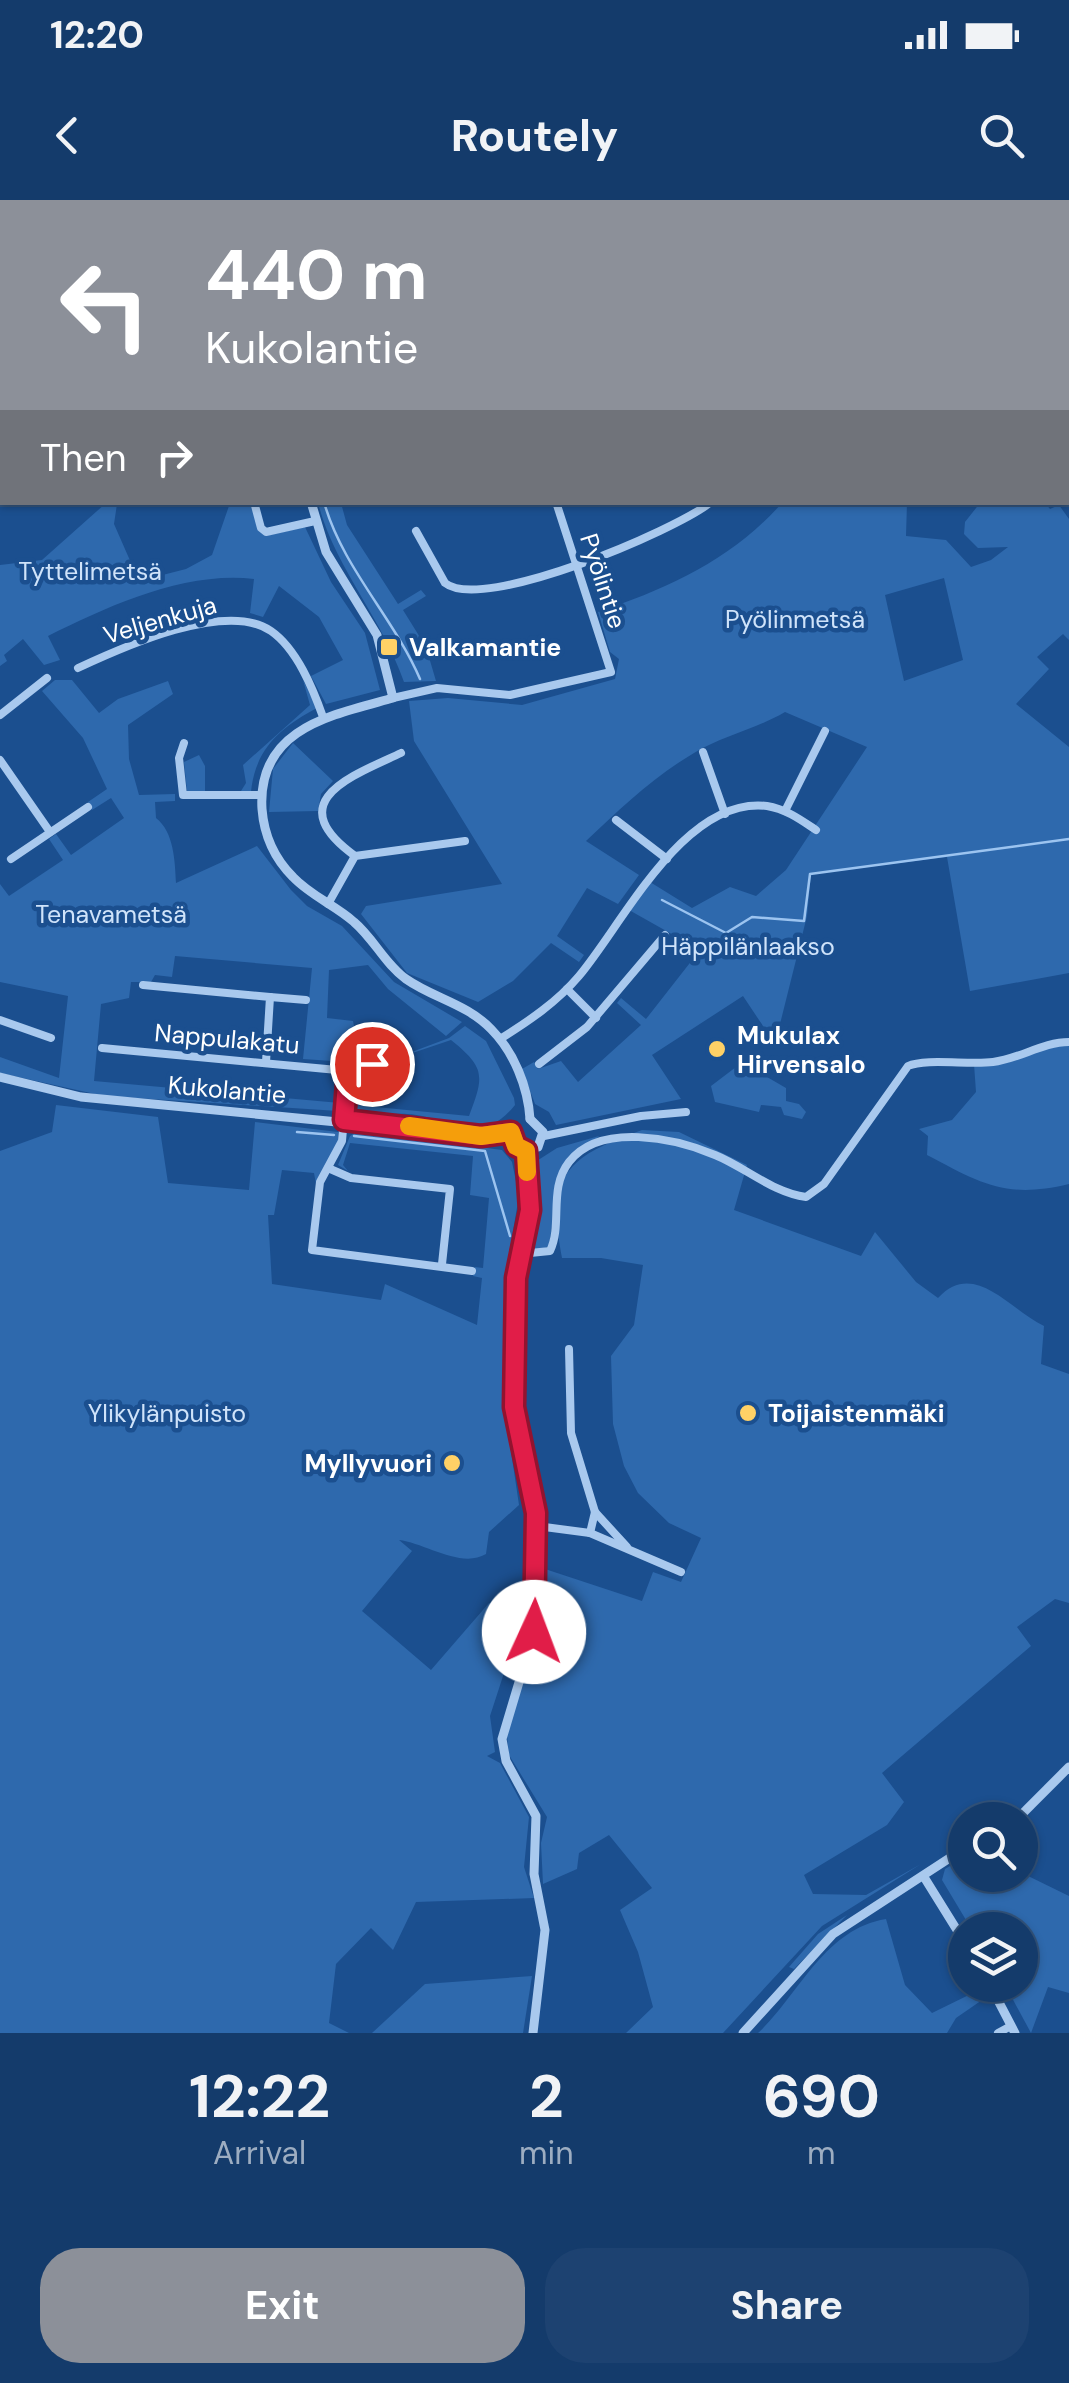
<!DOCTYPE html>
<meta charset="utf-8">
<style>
body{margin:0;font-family:"DM Sans",sans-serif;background:#1d4271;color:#f1f3f6;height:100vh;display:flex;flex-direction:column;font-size:38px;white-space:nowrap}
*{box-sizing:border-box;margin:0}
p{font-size:32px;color:#9dadc1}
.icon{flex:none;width:55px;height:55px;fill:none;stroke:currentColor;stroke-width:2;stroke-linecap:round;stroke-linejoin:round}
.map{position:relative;height:1833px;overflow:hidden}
.details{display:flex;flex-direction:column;background:#143b6b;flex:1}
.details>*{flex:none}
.hud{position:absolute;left:0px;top:0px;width:1070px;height:305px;box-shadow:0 2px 8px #0004,0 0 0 2px #33557e;background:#8c9099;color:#fff;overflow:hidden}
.fabs{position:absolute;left:948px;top:1602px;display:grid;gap:20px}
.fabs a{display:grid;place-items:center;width:90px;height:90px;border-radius:50%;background:#143b6b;box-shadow:0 2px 8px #0004,0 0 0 2px #33557e;font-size:50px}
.pin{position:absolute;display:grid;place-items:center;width:85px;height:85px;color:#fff;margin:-42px;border:5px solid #fff;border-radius:50%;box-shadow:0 2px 10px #0007}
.me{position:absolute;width:110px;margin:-55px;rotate:2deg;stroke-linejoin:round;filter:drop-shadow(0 0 8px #0008)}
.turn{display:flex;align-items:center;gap:35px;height:210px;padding:0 40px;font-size:45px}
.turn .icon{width:130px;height:130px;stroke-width:2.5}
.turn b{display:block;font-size:70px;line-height:85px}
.then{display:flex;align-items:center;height:95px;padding:0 40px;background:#0003;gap:20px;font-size:38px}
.eta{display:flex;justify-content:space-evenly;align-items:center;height:170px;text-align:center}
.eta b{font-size:60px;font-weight:700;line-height:70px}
.action{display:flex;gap:20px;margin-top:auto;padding:20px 40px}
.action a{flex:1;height:115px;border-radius:40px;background:#8c9099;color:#fff;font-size:40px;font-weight:700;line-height:115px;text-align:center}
.action a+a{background:#1d4271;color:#f1f3f6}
.status{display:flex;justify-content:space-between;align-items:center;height:70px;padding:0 50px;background:#143b6b;direction:ltr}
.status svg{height:28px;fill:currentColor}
header{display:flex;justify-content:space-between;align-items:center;height:130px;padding:0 40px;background:#143b6b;font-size:45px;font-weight:700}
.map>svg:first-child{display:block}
.green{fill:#2e69ad;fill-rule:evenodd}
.water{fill:#3c6290;stroke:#9cc4f0;stroke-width:2.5}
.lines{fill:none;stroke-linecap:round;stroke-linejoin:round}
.stream{stroke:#9cc4f0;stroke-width:2.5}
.minor{stroke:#a9c9ee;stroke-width:8}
.tertiary{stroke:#a9c9ee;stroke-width:9}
.route-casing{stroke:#92132f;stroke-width:25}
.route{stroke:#e11d48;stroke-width:18}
.slow{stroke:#f59e0b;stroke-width:18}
.poi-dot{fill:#ffd166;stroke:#1b4f8f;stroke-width:4}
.labels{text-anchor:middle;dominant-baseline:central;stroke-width:9;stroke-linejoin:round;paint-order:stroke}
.park-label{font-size:25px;fill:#cfe3fa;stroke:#1b4f8f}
.street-label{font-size:25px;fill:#fff;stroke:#1b4f8f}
.poi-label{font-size:25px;font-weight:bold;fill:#fff;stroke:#1b4f8f;text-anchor:start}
</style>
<div class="status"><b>12:20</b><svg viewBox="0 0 49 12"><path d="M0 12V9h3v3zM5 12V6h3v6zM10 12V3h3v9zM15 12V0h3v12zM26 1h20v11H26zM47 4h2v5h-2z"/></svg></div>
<header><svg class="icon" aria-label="back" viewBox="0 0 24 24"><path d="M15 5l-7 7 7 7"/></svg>Routely<svg class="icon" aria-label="search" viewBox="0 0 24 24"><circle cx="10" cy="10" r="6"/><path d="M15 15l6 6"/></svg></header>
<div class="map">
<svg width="1069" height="1833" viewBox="0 0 1069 1833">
<rect width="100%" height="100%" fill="#1b4f8f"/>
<g class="green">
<polygon points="0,0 173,0 2,2 0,278"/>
<polygon points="821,0 1043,0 1042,2"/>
<path d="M106,303L117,304L114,324L139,381L186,369L212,355L230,303H249L265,336L305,327L331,382L365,433L380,490L326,504L311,476L343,460L319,417L279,386L263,417L250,413L254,379C184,371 109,406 48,436L60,460L44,465L23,439L4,455L7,461L0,466V365L42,360Z"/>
<path d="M318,303H341L347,325L398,404L421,390L426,396L403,410L426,447L436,481L404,482C382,418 335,368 318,303Z"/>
<path d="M782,303H907L906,336L946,340L971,367L991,360L1008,347L978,348L964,334L965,322L980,303H1045L1050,309L1059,305L1069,319V440L1063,434L1037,457L1049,469L1016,504L1069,547V773L970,791L947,657L811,674L807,716L775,844L743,796L652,855L681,899L556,925L549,912L535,904L522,869L534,862L538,869L561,861L578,882L641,825L617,803L621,798L646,819L700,750L629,710L650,682L692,708L730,687L756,696L786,670L867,547L785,512C756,529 722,536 694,553C653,577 620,609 586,641L639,675L618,704L587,688L557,736L584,755L579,762L551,743L513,781L478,802L407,773L361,714L366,706L502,684L414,541L409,501L448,498L522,505L615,479L619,459L610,452L598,412C669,388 731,360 782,303ZM944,378L963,460L904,481L885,395Z"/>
<path d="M55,480H72L99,513L118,499L168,481L173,494L128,525L129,559L139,595L175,594V601L155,602L156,618C174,632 175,661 176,683L257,646L291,690L307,706L342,726L394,782L462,822L446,836L388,789L368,765L329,770L327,818L353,821L361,863L303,859L312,768L175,756L172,777L155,775L151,782H131L129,798L101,804L94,881L340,903L338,911L104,896L0,873V857L59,878L68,796L0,782V684L9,696L63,660L49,639L56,634L71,655L124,618L111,598L92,610L88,602L107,589L83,538L42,491Z"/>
<path d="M303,480L317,508C281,527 255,549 251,592L241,591L246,583L243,565L310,505Z"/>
<polygon points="293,543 333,581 321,594 318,611 269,612 273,569"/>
<polygon points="199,555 205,566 205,592 187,591 184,562"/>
<path d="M465,826L486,841L514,898L515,905C479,950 449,916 407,914C391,913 371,918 353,910L354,877L356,872L369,868L355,876V905L469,916C484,876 486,868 451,840L377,865L449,838Z"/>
<path d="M1069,842V984C1006,999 982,984 927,955L928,936L919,929L952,920L976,892L974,864Z"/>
<polygon points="751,864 770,865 767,877 786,888 786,901 799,904 806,912 802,919 784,915 781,907 761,905 759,912 715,902 711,886 736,867"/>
<path d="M56,905L158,917L168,983L249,990L255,922L338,932V944L316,984L314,973L282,970L274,1015H268L272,1084L381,1100L385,1084L477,1125L482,1078L473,1076L475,1067L483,1068L489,998L470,995L473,956L350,943L343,965L348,971L338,965L350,936L358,931L502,950L512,962L519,996L505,1077L504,1204L519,1305L489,1332L486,1354C461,1369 425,1343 399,1340L412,1351L362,1411L431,1470L489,1403H509L518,1430L490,1516L495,1552L487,1556L500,1563L529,1617L524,1667L534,1698L416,1702L393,1750L371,1728L336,1764L329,1823L349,1833H0V951L52,932Z"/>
<path d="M642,930L679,932L747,965L734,1010L861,1056L875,1032L916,1082L938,1098C974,1059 1009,1109 1044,1126L1041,1164L1069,1174V1403L1055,1399L1017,1427L1031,1446L882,1573L904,1602L887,1625L804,1675L813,1694L866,1695L921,1664L822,1726L723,1833H626L653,1807L638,1752L620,1710L652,1688L609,1635L579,1653L577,1669L543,1684L541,1643L547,1617L509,1555L507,1536L508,1517L543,1434L545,1369L642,1401L653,1372L681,1382L701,1338L669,1323L638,1293L624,1266L613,1224L611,1156L634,1125L643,1065L601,1058H562C546,973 567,957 642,930Z"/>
<path d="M599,936L559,977L549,1046L534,1052C525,1037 536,990 532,964L557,948Z"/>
<polygon points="517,1041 511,1193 507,1195 508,1083"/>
<polygon points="965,1657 965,1675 1020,1675 1020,1665 1024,1674 1069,1696 1069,1793 1048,1787 1031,1833 1005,1785 1020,1785 1020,1730 972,1730 942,1680 945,1669"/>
<polygon points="847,1715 794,1769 789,1767 818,1734"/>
<path d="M886,1719L905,1785L932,1813L981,1789L985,1798L956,1818L947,1833H758C799,1795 824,1729 886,1719Z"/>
<polygon points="532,1776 523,1833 372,1833 425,1784"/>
</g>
<polygon class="water" points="405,0 855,0 856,2 406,2"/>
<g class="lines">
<g class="stream">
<polyline points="90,2 96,0"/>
<polyline points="986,2 990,0"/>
<polyline points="0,39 2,38"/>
<path d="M324,302C342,367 394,418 420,479"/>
<polyline points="662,700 726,733 752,717 804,721 810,674 1069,639"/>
<polyline points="297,932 334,935"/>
<polyline points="354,936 485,951 510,1036"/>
</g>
<g class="minor">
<polyline points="254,302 261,328 266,332 315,321"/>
<path d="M416,331L445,383C482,413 675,331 711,302"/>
<path d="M78,468C123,447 226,400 271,431C297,449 313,489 323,517"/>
<polyline points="393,498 437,488 510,495 611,472 556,302"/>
<polyline points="0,515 47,478"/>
<polyline points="184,543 179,558 183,595 262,595"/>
<polyline points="703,552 725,614"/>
<polyline points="0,560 50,632"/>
<polyline points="785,611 825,531"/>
<polyline points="616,620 667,659"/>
<path d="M355,656C279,601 352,576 401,553"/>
<polyline points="11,659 88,607"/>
<polyline points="328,704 355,656 465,641"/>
<polyline points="143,785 270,797 266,862"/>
<polyline points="567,789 596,818"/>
<polyline points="270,797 306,800"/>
<polyline points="0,820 51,838"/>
<path d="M500,839C529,821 557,802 579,776C623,724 684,596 767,606C786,609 801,620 816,630"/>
<polyline points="102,848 348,871 342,941 320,982 312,1050 472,1071"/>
<polyline points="539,864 587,827 665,735"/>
<polyline points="348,871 394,856"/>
<polyline points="544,936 641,916 686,912"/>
<polyline points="328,968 351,978 450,989 442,1064"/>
<path d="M520,1054L550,1051C563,1024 548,989 569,962C600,922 675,938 715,955C745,967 773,993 806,997L824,984L908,866C925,858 969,865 993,862C1019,859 1043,842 1069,842"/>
<polyline points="569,1149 571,1233 595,1312 590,1333"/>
<polyline points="595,1312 627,1347"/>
<polyline points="537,1326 590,1333 681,1372"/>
<polyline points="998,1833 1011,1826"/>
</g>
<g class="tertiary">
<polyline points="178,2 178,0"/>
<polyline points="0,285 2,284"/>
<path d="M311,302L326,352L377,435L393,498C332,515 257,528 262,609C264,635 274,658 293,677C311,696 335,705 354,722C374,739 385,764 406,779C433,798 467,804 491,829C514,852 528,887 530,919"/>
<polyline points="0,877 81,897 481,936 511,932"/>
<polyline points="511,932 518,948 538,947 543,932 530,919"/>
<polyline points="526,951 530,1011 516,1079 514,1207 536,1313 534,1432 502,1539 506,1561 536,1616 534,1674 545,1730 533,1833"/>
<polyline points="1016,1620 1069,1567"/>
<polyline points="924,1677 965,1743"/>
<polyline points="990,1785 1015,1833"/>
<polyline points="743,1833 833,1734 965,1648"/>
</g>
</g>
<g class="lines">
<defs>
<polyline id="route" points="372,864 348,872 344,920 481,936 511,932 516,946 526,951 530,1010 516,1078 514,1207 536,1313 534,1432"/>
</defs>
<use href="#route" class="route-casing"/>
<use href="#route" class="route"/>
<polyline class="slow" points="409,926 481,936 511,932 516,946 526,951 527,972"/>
</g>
<g class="poi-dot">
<rect x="379" y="437" width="20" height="20" rx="5"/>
<circle cx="717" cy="849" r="10"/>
<circle cx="748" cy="1213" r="10"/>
<circle cx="452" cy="1263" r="10"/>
</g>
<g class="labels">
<g class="park-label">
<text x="90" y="371">Tyttelimetsä</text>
<text x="795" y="419">Pyölinmetsä</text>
<text x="111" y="714">Tenavametsä</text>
<text x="748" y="746">Häppilänlaakso</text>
<text x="167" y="1213">Ylikylänpuisto</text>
</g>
<g class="street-label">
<text transform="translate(603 381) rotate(72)">Pyölintie</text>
<text transform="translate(160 420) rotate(-16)">Veljenkuja</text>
<text transform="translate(227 839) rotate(5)">Nappulakatu</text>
<text transform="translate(227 890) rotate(5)">Kukolantie</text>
</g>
<g class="poi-label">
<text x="409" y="447">Valkamantie</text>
<text x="737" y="835">Mukulax<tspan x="737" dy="29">Hirvensalo</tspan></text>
<text x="768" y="1213">Toijaistenmäki</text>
<text x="432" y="1263" text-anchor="end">Myllyvuori</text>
</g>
</g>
</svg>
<div class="fabs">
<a><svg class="icon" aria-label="search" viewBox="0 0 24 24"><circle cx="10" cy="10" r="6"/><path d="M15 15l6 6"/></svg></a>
<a><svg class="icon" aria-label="layers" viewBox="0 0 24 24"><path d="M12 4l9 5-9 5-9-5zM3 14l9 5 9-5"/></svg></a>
</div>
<div class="pin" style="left:372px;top:864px;background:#d93025"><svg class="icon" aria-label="arrive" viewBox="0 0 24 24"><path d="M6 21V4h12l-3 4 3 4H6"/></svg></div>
<svg class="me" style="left:534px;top:1432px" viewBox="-20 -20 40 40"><circle r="19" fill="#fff"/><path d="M0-13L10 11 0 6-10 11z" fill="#e11d48"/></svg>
<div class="hud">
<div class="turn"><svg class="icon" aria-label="left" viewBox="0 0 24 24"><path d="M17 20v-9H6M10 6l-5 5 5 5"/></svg><div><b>440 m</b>Kukolantie</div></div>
<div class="then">Then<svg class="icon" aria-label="right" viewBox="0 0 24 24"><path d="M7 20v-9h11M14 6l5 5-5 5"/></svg></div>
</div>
</div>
<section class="details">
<div class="eta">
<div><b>12:22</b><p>Arrival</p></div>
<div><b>2</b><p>min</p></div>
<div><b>690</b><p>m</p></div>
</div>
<div class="action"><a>Exit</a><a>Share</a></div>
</section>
